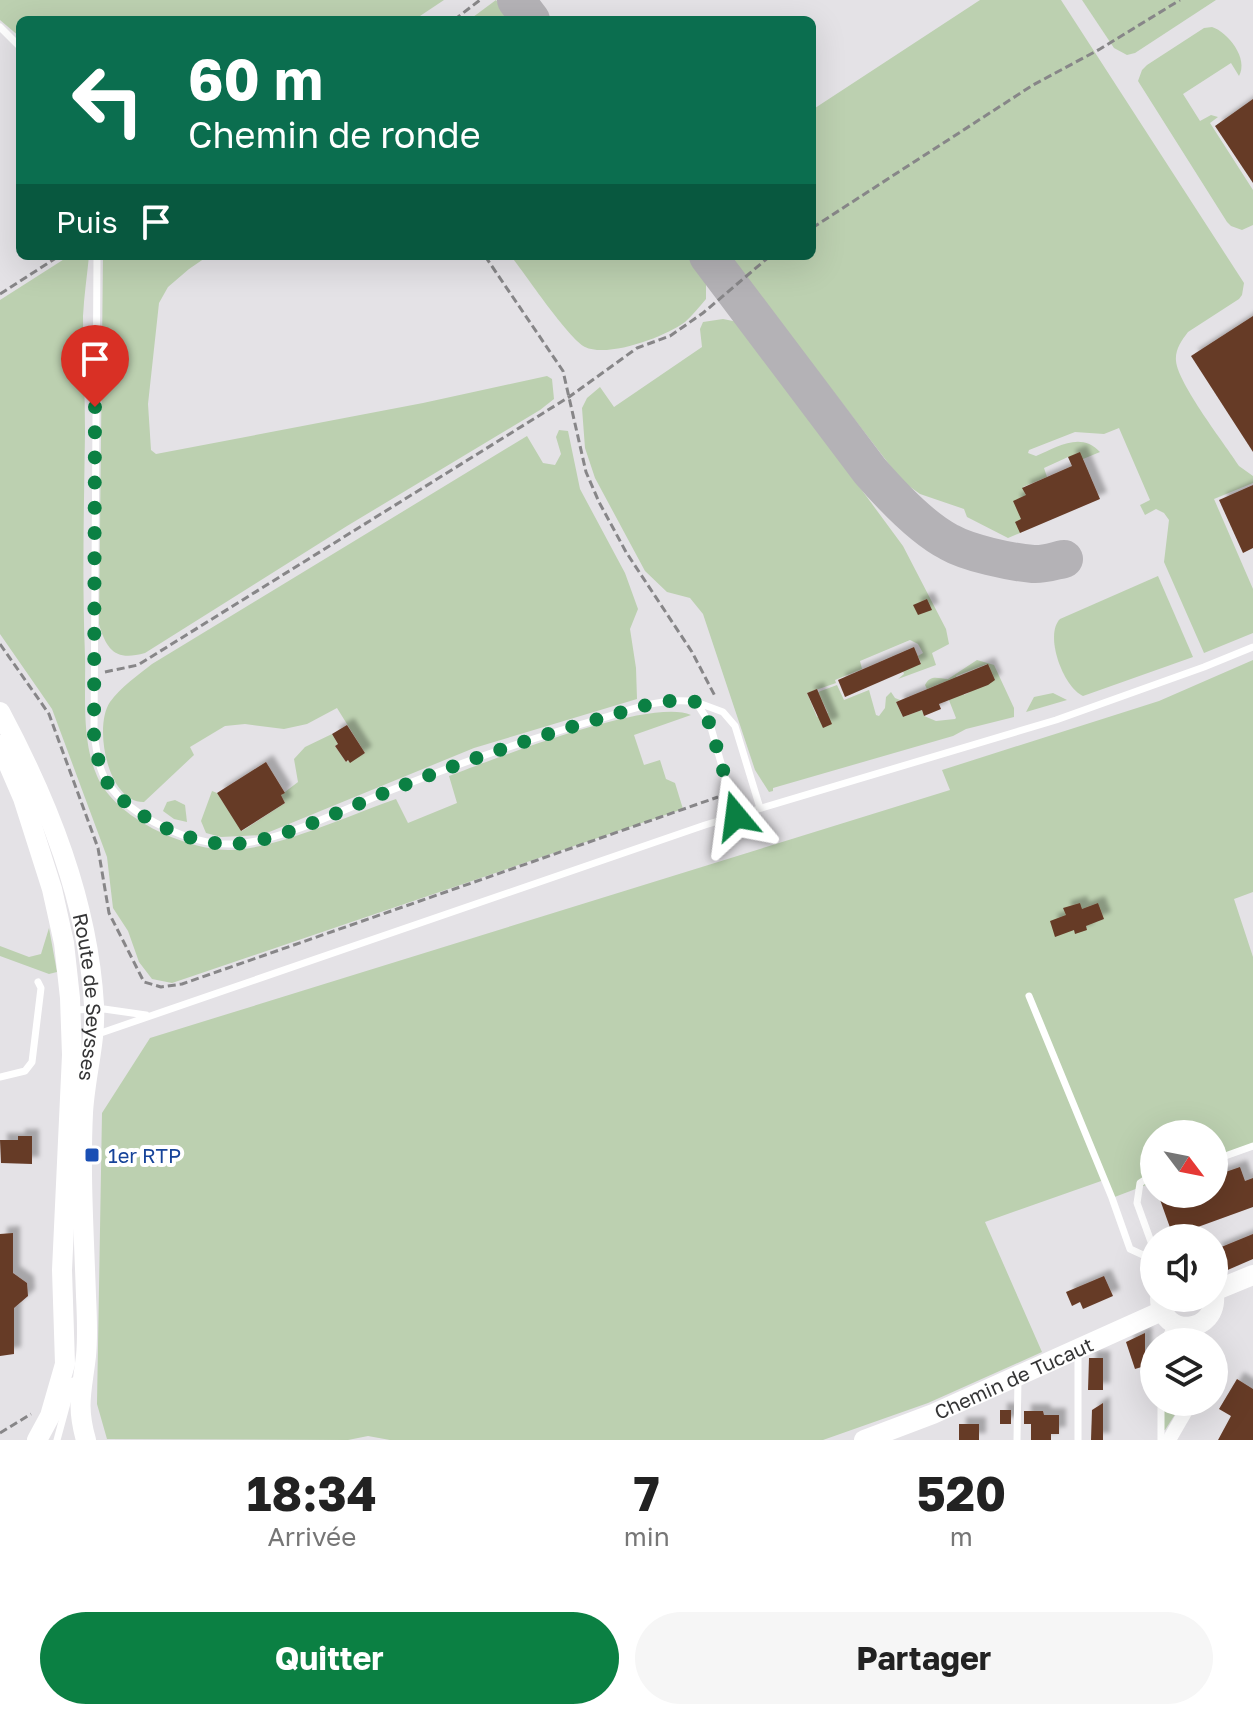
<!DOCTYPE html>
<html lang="fr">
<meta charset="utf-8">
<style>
body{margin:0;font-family:"Golos Text",sans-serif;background:#f6f6f6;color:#222;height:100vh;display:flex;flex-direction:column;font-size:30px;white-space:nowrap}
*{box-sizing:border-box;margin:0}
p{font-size:26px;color:#767676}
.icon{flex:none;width:44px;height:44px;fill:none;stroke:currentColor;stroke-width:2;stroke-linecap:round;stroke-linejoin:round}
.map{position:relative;height:1440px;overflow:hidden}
.details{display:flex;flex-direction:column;background:#fff;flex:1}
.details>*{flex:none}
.hud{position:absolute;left:16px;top:16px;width:800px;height:244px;border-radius:12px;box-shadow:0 8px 32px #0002;background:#0b6e4f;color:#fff;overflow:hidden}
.needle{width:52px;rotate:122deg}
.tools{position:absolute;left:1140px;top:1120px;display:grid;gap:16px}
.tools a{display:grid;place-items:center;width:88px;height:88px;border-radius:50%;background:#fff;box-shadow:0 8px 32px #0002;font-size:40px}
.pin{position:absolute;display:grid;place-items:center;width:68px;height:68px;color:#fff;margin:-82px -34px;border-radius:50% 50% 50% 0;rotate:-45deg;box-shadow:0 0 8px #0007}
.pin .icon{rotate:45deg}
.me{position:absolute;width:88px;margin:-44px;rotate:344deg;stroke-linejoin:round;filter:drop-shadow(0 0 6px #0008)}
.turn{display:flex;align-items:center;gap:28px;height:168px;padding:0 40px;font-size:36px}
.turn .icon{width:104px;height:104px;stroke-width:2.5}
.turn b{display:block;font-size:56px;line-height:68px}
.then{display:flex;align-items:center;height:76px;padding:0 40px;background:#0003;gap:16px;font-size:30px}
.eta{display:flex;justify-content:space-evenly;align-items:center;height:136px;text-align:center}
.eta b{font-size:48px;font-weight:700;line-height:56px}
.cta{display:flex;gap:16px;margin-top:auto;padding:16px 40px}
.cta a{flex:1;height:92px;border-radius:48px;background:#0b8043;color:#fff;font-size:32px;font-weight:700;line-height:92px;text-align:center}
.cta a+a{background:#f6f6f6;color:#222}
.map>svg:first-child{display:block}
.green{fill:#bcd0b0;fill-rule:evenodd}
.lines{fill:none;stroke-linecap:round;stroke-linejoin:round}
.taxiway{stroke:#b4b2b6;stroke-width:38}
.building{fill:#663b27;filter:url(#shadow)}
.path{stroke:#878688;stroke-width:3;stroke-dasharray:8 4;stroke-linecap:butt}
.lane{stroke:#fff;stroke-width:7}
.street{stroke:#fff;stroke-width:14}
.secondary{stroke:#fff;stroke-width:20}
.route{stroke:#0b8043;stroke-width:14;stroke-dasharray:0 25.2}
.transit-dot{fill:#1a4fb4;stroke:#fff;stroke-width:3}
.labels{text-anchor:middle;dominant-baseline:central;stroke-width:8;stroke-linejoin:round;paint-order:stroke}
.street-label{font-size:20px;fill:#353536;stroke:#fff}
.transit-label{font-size:20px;fill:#164399;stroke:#fff;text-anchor:start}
</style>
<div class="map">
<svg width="1253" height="1440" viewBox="0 0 1253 1440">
<defs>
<filter id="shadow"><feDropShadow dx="7" dy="-7" stdDeviation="2" flood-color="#0004"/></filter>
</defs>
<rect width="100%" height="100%" fill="#e4e2e6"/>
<g class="green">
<polygon points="0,0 444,0 414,20 20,20 20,37 0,20"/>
<polygon points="496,0 511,20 469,20"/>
<path d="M980,0H1061L1244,283L1242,295L1239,299L1188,332C1181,341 1175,350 1176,361C1178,384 1225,444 1239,466L1253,476V483L1214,499L1253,589V633L1204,653L1164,562L1169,520L1164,513L1156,509L1145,515L1140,505L1150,500L1119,428L1104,434L1075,432L1029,450L1028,453L1036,456C1057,447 1081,431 1100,452L1083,459L1068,457L1044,468L1047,477L1023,487L1026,495L1020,533L1008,538L967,517L964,509L920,494L902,481L729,256H812V110Z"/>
<polygon points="1082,0 1216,0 1135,53 1127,55 1114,48"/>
<path d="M1212,27C1228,32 1249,59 1239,76L1231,63L1183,94L1200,121L1211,115L1218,117L1210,123L1253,190V225L1242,230L1231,226L1227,222L1138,81L1142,70L1147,65L1204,28Z"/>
<path d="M69,256H89C87,276 84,296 83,316C83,355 85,393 85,432C84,506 82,581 85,656C86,694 81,740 97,776C115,818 184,849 228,850C272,851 352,814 396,799L408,823L457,803L449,776C494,759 651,697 691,715L634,735L644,765L660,760L666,779L675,783L683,809L184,979L172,983L152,979L139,962L128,931L113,908L107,857L52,709L0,634V300Z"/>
<path d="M103,256H208L189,269L168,287L159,303L148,404L151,450L156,454L423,403L547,376L552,379L554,399L540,410L347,526L145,653C117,661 107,652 99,624Z"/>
<path d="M511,256H689L706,278V299C699,307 692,316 685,322C665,337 608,358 585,347C568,338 525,274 511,256Z"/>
<path d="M723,319L738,322L903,546L946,629L949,644L932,653L936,665L898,679L904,674L903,671L921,663L918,656L923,653L918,644L910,640L860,661L862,669L835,680L836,683L807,693L817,717L828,713L818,692L837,685L844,700L869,690L876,715L879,716L885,708L886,697L891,692L895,698L900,700L896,702L903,717L922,710L924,716L936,721L955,719L956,718L943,685L940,684L927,689L925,685C931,674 938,679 948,679L977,660L994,665L1014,708V717L966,729L953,736L773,788V791L769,792L755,770L703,614L690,598L667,592L645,571L595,478L585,448L582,408L587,398L600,387L614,407L702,347L700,329L703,322ZM987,664L994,679L964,695L956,676Z"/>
<path d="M559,430L568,431L580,489L625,573L638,609L630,629L636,668L637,699L474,748L262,835L221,837L206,833L201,821L212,791L217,793L242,831L285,803L281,795L298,782L294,759L305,747L332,734L338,744L335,746L346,762L365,753L337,708L307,724L284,729L245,724L225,726L190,747L194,755L144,802C108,803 93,727 110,702C121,687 138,675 152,664L527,436L543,463L555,465L561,454L556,437Z"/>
<path d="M1158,576L1193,657L1083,696C1063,687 1044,635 1060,619Z"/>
<polygon points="1253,660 1253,892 1234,899 1253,957 1253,1143 1214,1158 1214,1134 1154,1134 1154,1182 1112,1198 1104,1180 985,1222 1042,1352 928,1403 823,1440 390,1440 368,1436 348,1440 107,1439 97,1404 102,1113 150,1038 950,790 942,770 1159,701"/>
<polygon points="1053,693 1067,700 1026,712 1034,697"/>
<polygon points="175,800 185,805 187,822 174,819 163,811 167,802"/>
<polygon points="49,928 57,972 49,974 0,956 0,946 29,957 41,954"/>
<polygon points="1163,1402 1183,1402 1165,1430 1164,1430"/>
</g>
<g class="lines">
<g class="taxiway">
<polyline points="516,0 531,20"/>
<path d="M708,256L870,471C890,494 922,528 949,542C968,553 1010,562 1033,564C1043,565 1054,561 1064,559"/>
</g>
</g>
<g class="building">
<polygon points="1253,99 1253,183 1215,126"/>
<polygon points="1253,316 1253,452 1191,356"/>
<polygon points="1080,452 1100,499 1020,533 1015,522 1021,519 1013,501 1026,495 1022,488 1072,466 1068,457"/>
<polygon points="1253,485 1253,548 1243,553 1219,500"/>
<polygon points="927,599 932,610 918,615 913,605"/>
<polygon points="914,647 921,664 845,697 838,680"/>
<polygon points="988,664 995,680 988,685 939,704 941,709 924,716 922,710 903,717 896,702"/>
<polygon points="817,689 832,724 823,728 807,693"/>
<polygon points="347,725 365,753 350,763 348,760 346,762 335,746 338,744 332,734"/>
<polygon points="266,762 285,793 281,795 285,803 241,831 217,793"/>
<polygon points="1080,903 1082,909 1098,903 1104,919 1086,926 1087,930 1075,934 1074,930 1055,937 1050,921 1066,915 1063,908"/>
<polygon points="18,1136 32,1136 32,1164 1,1163 0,1140 18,1140"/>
<polygon points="1240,1167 1245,1181 1253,1178 1253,1207 1173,1236 1158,1194 1214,1194 1214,1176"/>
<polygon points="13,1233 13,1273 27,1283 28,1296 14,1308 14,1354 0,1356 0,1234"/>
<polygon points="1253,1234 1253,1259 1223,1272 1214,1250"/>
<polygon points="1104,1276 1113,1296 1083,1309 1080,1302 1072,1306 1066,1292"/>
<polygon points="1145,1333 1145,1366 1135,1369 1126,1342"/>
<polygon points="1089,1358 1103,1358 1103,1390 1088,1390"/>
<polygon points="1237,1379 1253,1389 1253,1440 1218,1440 1231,1416 1219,1409"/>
<polygon points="1103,1403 1103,1440 1091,1440 1092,1410"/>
<rect x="1000" y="1410" width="11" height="14"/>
<polygon points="1024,1411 1043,1411 1044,1415 1059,1415 1059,1434 1051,1434 1051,1440 1031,1440 1031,1424 1024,1424"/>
<rect x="959" y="1424" width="20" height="16"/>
</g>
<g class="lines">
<g class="path">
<polyline points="454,20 480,0"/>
<polyline points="812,228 1033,85 1100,49 1180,0"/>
<polyline points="485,256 563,371 586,472 599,502 626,552 692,652 716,698"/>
<polyline points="0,294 59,256"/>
<polyline points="0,644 49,714 98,848 109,913 144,982 161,987 182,984 718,797"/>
<polyline points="105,672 138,665 569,397 637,348 670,336 703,313 770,256"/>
<polyline points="0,1433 31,1414"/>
</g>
<g class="lane">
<polyline points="0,27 20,47"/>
<path d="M97,256L94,735C97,751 98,768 107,782C130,817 192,846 234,844C280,842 345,809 389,791C457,764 525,740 596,720C627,711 664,696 696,702"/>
<polyline points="736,816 710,724 696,702 723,712 735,726 760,808"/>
<polyline points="1029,996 1112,1198 1130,1249 1154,1260"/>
<polyline points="71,1010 104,1009 146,1015"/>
<polyline points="98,1034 705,825 1056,720 1204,667 1253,647"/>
<polyline points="0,1077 25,1071 32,1062 41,988 38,982"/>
<polyline points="1214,1160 1253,1146"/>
<polyline points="1154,1174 1140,1183 1137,1203 1154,1250"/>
<polyline points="1163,1342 1172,1325"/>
<polyline points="1078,1350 1078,1440"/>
<polyline points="1161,1402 1161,1440"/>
<polyline points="57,1440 73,1381"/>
<polyline points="1017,1440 1018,1378"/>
</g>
<g class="street">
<polyline points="1195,1326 1199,1342"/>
<polyline points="1169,1440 1191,1402"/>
</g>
<g class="secondary">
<path id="s1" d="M0,712C48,802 88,901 94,1005C96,1042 85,1076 83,1113C80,1174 84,1235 86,1296C87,1316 88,1336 86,1356C82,1391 76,1405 86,1440"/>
<polyline points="0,745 23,798 52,889 64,943 70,998 72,1055 62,1270 65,1364 50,1416 37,1440"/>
<polyline points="1214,1291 1253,1275"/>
<path d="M1160,1298C1161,1339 1218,1335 1214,1294"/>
<path id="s2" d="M864,1440L933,1414L1162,1311"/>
</g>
</g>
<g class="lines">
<path class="route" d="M95,407L94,735C97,751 98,768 107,782C130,817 192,846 234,844C279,842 351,806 394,789C462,762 531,738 602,718C631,710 665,696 696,702L710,724L736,816"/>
</g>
<rect class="transit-dot" x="84" y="1147" width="16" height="16" rx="4"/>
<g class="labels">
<g class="street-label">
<text stroke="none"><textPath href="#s1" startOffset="302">Route de Seysses</textPath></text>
<text stroke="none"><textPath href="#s2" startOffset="162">Chemin de Tucaut</textPath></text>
</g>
<g class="transit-label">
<text x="108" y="1155">1er RTP</text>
</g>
</g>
</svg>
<div class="tools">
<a><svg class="needle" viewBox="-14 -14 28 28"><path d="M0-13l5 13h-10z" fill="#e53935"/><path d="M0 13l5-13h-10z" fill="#767676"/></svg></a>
<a><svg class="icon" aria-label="sound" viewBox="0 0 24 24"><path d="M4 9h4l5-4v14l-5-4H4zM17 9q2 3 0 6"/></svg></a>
<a><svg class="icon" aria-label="layers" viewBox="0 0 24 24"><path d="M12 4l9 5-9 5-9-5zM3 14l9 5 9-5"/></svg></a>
</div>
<div class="pin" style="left:95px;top:407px;background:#d93025"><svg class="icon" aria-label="arrive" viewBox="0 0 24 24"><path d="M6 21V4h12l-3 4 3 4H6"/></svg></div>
<svg class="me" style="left:736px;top:816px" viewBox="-20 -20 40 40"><path d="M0-17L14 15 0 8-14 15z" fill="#0b8043" stroke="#fff" stroke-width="4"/></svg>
<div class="hud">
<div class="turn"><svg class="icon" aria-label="left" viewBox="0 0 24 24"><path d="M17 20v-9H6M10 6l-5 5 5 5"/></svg><div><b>60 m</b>Chemin de ronde</div></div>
<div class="then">Puis<svg class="icon" aria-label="arrive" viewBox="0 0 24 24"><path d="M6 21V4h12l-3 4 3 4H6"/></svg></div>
</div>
</div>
<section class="details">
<div class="eta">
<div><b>18:34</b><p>Arrivée</p></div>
<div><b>7</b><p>min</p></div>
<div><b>520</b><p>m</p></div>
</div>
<div class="cta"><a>Quitter</a><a>Partager</a></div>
</section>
